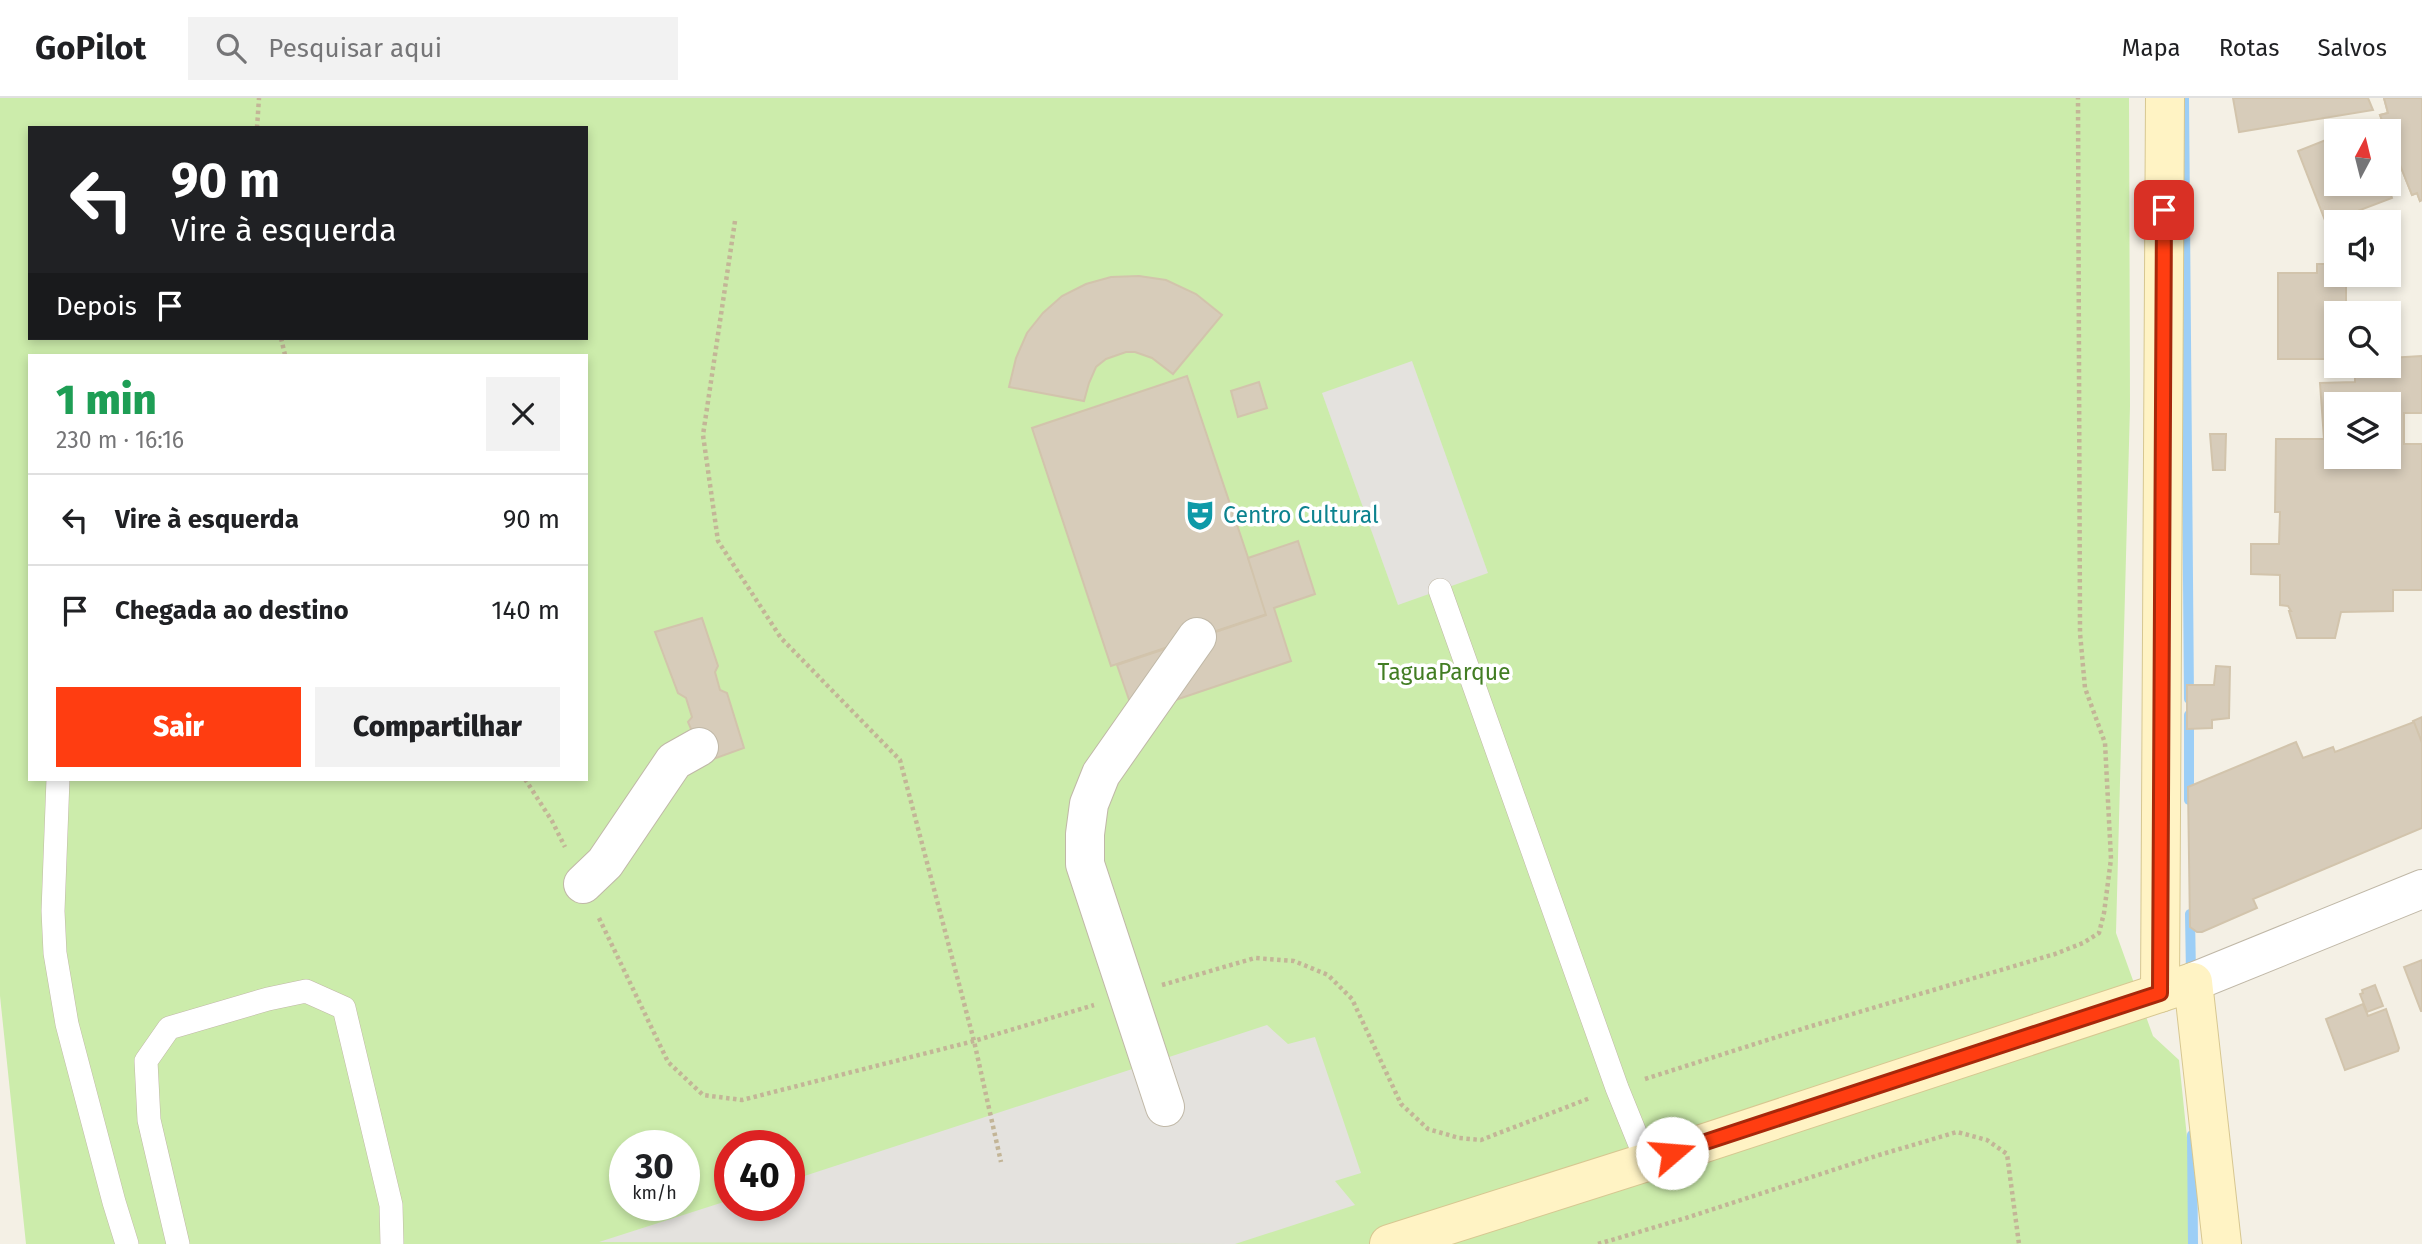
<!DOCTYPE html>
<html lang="pt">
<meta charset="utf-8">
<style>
body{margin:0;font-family:"Fira Sans",sans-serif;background:#f2f2f2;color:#202124;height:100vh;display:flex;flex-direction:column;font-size:26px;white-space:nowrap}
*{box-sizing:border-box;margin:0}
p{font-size:23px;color:#757577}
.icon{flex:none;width:38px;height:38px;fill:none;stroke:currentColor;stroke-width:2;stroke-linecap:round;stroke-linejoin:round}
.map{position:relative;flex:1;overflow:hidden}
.side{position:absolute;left:28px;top:256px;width:560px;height:427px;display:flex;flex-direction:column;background:#fff;border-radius:0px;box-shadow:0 4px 10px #0003}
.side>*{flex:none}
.top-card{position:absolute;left:28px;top:28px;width:560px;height:214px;border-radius:0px;box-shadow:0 4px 10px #0003;background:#202124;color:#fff;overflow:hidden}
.needle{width:46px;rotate:7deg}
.fabs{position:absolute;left:2324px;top:21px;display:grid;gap:14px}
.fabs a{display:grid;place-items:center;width:77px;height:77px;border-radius:0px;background:#fff;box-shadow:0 4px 10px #0003;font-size:35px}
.speed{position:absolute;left:609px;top:1032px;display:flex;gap:14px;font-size:35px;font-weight:700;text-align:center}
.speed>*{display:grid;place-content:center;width:91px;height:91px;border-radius:50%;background:#fff;box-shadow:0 4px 10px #0003;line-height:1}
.speed small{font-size:18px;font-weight:400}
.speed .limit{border:10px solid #d22;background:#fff;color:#111}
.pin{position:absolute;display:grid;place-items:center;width:60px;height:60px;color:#fff;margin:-30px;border-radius:14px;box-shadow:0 4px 10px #0006}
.me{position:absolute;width:77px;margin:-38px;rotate:72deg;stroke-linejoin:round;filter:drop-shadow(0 0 5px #0008)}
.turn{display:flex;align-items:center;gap:24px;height:147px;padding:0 28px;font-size:32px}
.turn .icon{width:91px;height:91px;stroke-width:2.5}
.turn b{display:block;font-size:49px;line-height:60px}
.then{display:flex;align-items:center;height:66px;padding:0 28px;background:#0003;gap:14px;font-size:26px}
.round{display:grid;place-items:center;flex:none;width:74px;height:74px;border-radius:0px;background:#f2f2f2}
.headline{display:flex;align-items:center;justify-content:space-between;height:119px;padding:0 28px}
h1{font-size:42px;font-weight:800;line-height:52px;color:#1e9e55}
.button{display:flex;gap:14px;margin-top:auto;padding:14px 28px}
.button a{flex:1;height:80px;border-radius:0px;background:#ff3d11;color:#fff;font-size:28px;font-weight:800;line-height:80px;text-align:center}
.button a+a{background:#f2f2f2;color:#202124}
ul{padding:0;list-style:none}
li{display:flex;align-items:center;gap:21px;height:91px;padding:0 28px;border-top:2px solid #e0e0e0}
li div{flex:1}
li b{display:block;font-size:26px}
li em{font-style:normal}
header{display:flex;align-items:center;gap:42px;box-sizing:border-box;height:98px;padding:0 35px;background:#fff;border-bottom:2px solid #e0e0e0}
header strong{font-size:33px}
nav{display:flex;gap:38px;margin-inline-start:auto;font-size:24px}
.search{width:490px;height:63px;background:#f2f2f2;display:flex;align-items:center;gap:18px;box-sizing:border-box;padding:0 24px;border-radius:0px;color:#757577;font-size:26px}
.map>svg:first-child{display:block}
.green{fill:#ccecab;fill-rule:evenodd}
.parking{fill:#e4e2de}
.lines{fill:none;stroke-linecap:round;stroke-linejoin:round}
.stream{stroke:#9ccef6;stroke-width:10}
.building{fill:#d7ccba;stroke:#d2c4ac;stroke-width:2;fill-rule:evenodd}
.lane-casing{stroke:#c0b8a7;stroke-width:24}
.street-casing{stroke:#c0b8a7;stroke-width:40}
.secondary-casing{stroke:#d7c791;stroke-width:40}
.path{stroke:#c3b597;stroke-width:4.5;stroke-dasharray:3.5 3.5;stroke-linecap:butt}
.lane{stroke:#fff;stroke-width:23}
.street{stroke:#fff;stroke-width:38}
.secondary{stroke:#fff3c4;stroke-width:38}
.route-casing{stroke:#a6280b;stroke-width:18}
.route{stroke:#ff3d11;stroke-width:12}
.labels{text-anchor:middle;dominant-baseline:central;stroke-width:7;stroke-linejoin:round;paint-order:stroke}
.culture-label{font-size:23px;fill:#0d838f;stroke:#fff;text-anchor:start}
.park-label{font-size:23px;fill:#427d23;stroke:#fff}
</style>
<header>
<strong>GoPilot</strong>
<div class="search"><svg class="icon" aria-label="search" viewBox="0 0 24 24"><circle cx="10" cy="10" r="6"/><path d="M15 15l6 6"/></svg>Pesquisar aqui</div>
<nav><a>Mapa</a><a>Rotas</a><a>Salvos</a></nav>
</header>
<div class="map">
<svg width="2422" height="1146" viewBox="0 0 2422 1146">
<rect width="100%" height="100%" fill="#f4f0e5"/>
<path class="green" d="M0,0H2129L2130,308L2116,835L2153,938L2179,962L2198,1146H26L0,898ZM30,30H586V240H30ZM30,257H586V681H30ZM625,1048H684V1108H625ZM730,1048H789V1108H730Z"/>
<g class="parking">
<polygon points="1412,263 1488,475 1398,507 1322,295"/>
<polygon points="1267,927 1288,946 1315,939 1361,1075 1335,1083 1355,1107 1235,1146 599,1144 730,1102 730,1108 789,1108 789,1083"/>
</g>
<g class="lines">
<g class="stream">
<polyline points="2184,0 2189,601"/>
<polyline points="2189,617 2189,702"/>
<polyline points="2190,816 2191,877"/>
<polyline points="2192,1037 2193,1146"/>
</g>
</g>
<g class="building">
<polygon points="2233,0 2368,0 2373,12 2239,34"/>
<polygon points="2384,0 2422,0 2422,102 2420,103 2417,95 2412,97 2389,39 2389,33 2386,33 2380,17 2388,15"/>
<polygon points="2384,0 2422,0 2422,102 2420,103 2417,95 2412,97 2389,39 2389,33 2386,33 2380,17 2388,15"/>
<polygon points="2378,23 2382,33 2358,33 2357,32"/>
<polygon points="2336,38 2336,86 2387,86 2392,100 2326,125 2298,53"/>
<polygon points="2389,50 2398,74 2389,78"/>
<polygon points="2317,166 2336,166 2336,177 2346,177 2346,215 2336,215 2336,261 2278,261 2278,175 2317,175"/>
<polygon points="2317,166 2336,166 2336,177 2346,177 2346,215 2336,215 2336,261 2278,261 2278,175 2317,175"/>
<polygon points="1139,178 1166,182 1196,196 1222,217 1173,276 1152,260 1135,254 1126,254 1106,261 1096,269 1089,285 1084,303 1009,289 1016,260 1027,235 1043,215 1062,198 1086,186 1111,179"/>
<path d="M2422,258V315H2404V346H2422V492H2393V513L2341,514L2335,540H2297L2289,513H2291L2288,508L2280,507V477L2251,476V446H2279L2280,414H2275L2276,341H2324L2320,285L2355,284V276L2362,275V268H2389V260ZM2336,306H2389V359H2336Z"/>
<polygon points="1187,278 1267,516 1111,568 1032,330"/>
<polygon points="1259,284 1267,310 1238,319 1231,293"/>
<polygon points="2210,336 2226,336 2225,372 2213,372"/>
<polygon points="1298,443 1315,496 1274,510 1291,563 1134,616 1117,567 1266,517 1248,460"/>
<polygon points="702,520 718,568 715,574 720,592 727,595 744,650 705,664 688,624 692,619 686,600 678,595 655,534"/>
<polygon points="2216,568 2230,569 2229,620 2212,622 2212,630 2187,631 2187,587 2214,587"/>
<polygon points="2422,619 2422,645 2413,623"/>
<polygon points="2414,624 2422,645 2422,730 2253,801 2257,810 2202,834 2197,834 2190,829 2188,689 2296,644 2303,660 2333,649 2335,654"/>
<polygon points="2422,862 2422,913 2421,913 2404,869"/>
<polygon points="2375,887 2383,908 2367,914 2360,896 2363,895 2362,892"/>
<polygon points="2363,906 2368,918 2386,911 2399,950 2398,953 2345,972 2326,921"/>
</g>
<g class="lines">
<defs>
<g id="lane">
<polyline points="1440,492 1617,990 1647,1064"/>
<polyline points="58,681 53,813 55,855 67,926 114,1104 127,1146"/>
<polyline points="178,1146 149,1022 146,963 169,930 268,901 306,893 344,910 391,1107 392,1146"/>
</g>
<g id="street">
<polyline points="583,786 605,765 674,663 699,649"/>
<polyline points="2193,884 2422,791"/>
<polyline points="1165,1009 1085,766 1085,736 1089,706 1101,676 1197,539"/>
</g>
<g id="secondary">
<polyline points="2160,895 2165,0"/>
<polyline points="1389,1146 1647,1064 2193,884 2222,1146"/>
</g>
</defs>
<use href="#lane" class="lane-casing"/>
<use href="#street" class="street-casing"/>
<use href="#secondary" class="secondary-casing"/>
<g class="path">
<polyline points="257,30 259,0"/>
<polyline points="735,123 703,337 718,443 781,540 900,662 974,943 1001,1064"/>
<polyline points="281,240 285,257"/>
<polyline points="525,681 552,723 565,749"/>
<polyline points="599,820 668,964 703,997 742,1002 974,943 1094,907"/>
<polyline points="1162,887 1255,860 1294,863 1328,877 1352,901 1401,1006 1428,1031 1459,1040 1481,1042 1590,1000"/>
<polyline points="1645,981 1805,930 2055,856 2083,845 2099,835 2104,815 2111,761 2105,645 2085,590 2080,535 2078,0"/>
<polyline points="1598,1146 1686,1120 1879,1057 1957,1034 1987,1042 2007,1056 2019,1146"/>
</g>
<use href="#lane" class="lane"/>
<use href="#street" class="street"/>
<use href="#secondary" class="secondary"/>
</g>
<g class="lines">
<defs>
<polyline id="route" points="1672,1055 2160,895 2164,112"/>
</defs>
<use href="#route" class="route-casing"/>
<use href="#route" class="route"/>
</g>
<defs>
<symbol id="theatre-bare" viewBox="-9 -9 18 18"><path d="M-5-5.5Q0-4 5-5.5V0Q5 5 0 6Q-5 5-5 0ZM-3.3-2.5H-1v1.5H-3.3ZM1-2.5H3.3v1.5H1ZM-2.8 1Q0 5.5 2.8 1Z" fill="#0f9aa8" stroke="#fff" stroke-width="2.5" paint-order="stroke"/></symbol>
</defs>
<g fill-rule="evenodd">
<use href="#theatre-bare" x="1178" y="395" width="44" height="44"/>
</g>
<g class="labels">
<g class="culture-label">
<text x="1223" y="417">Centro Cultural</text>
</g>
<g class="park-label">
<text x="1444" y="574">TaguaParque</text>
</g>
</g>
</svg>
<div class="fabs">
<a><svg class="needle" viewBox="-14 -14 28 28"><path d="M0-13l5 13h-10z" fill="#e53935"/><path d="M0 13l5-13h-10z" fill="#757577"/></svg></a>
<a><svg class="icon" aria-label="sound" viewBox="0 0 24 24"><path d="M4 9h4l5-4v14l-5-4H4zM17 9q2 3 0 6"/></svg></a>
<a><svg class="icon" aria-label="search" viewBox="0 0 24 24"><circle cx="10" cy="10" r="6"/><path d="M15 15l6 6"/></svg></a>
<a><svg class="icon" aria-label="layers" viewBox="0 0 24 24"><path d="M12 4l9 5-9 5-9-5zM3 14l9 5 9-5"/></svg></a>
</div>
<div class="speed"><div>30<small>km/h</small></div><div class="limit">40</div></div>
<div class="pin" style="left:2164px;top:112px;background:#d93025"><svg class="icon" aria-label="arrive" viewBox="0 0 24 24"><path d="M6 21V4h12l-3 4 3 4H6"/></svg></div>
<svg class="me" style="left:1672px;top:1055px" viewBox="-20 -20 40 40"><circle r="19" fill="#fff"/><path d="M0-13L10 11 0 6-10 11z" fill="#ff3d11"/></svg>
<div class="top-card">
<div class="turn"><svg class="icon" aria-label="left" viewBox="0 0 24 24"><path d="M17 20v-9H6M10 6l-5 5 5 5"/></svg><div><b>90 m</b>Vire à esquerda</div></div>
<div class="then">Depois<svg class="icon" aria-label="arrive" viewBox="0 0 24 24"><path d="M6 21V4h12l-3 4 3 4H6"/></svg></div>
</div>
<section class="side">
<div class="headline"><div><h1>1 min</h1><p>230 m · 16:16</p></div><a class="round"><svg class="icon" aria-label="close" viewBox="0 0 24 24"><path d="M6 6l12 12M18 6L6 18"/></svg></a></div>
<ul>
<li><svg class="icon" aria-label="left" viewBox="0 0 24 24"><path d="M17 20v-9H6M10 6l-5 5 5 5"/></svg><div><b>Vire à esquerda</b></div><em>90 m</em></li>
<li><svg class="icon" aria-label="arrive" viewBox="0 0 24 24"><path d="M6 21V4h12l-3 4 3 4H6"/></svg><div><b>Chegada ao destino</b></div><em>140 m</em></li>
</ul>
<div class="button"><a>Sair</a><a>Compartilhar</a></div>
</section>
</div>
